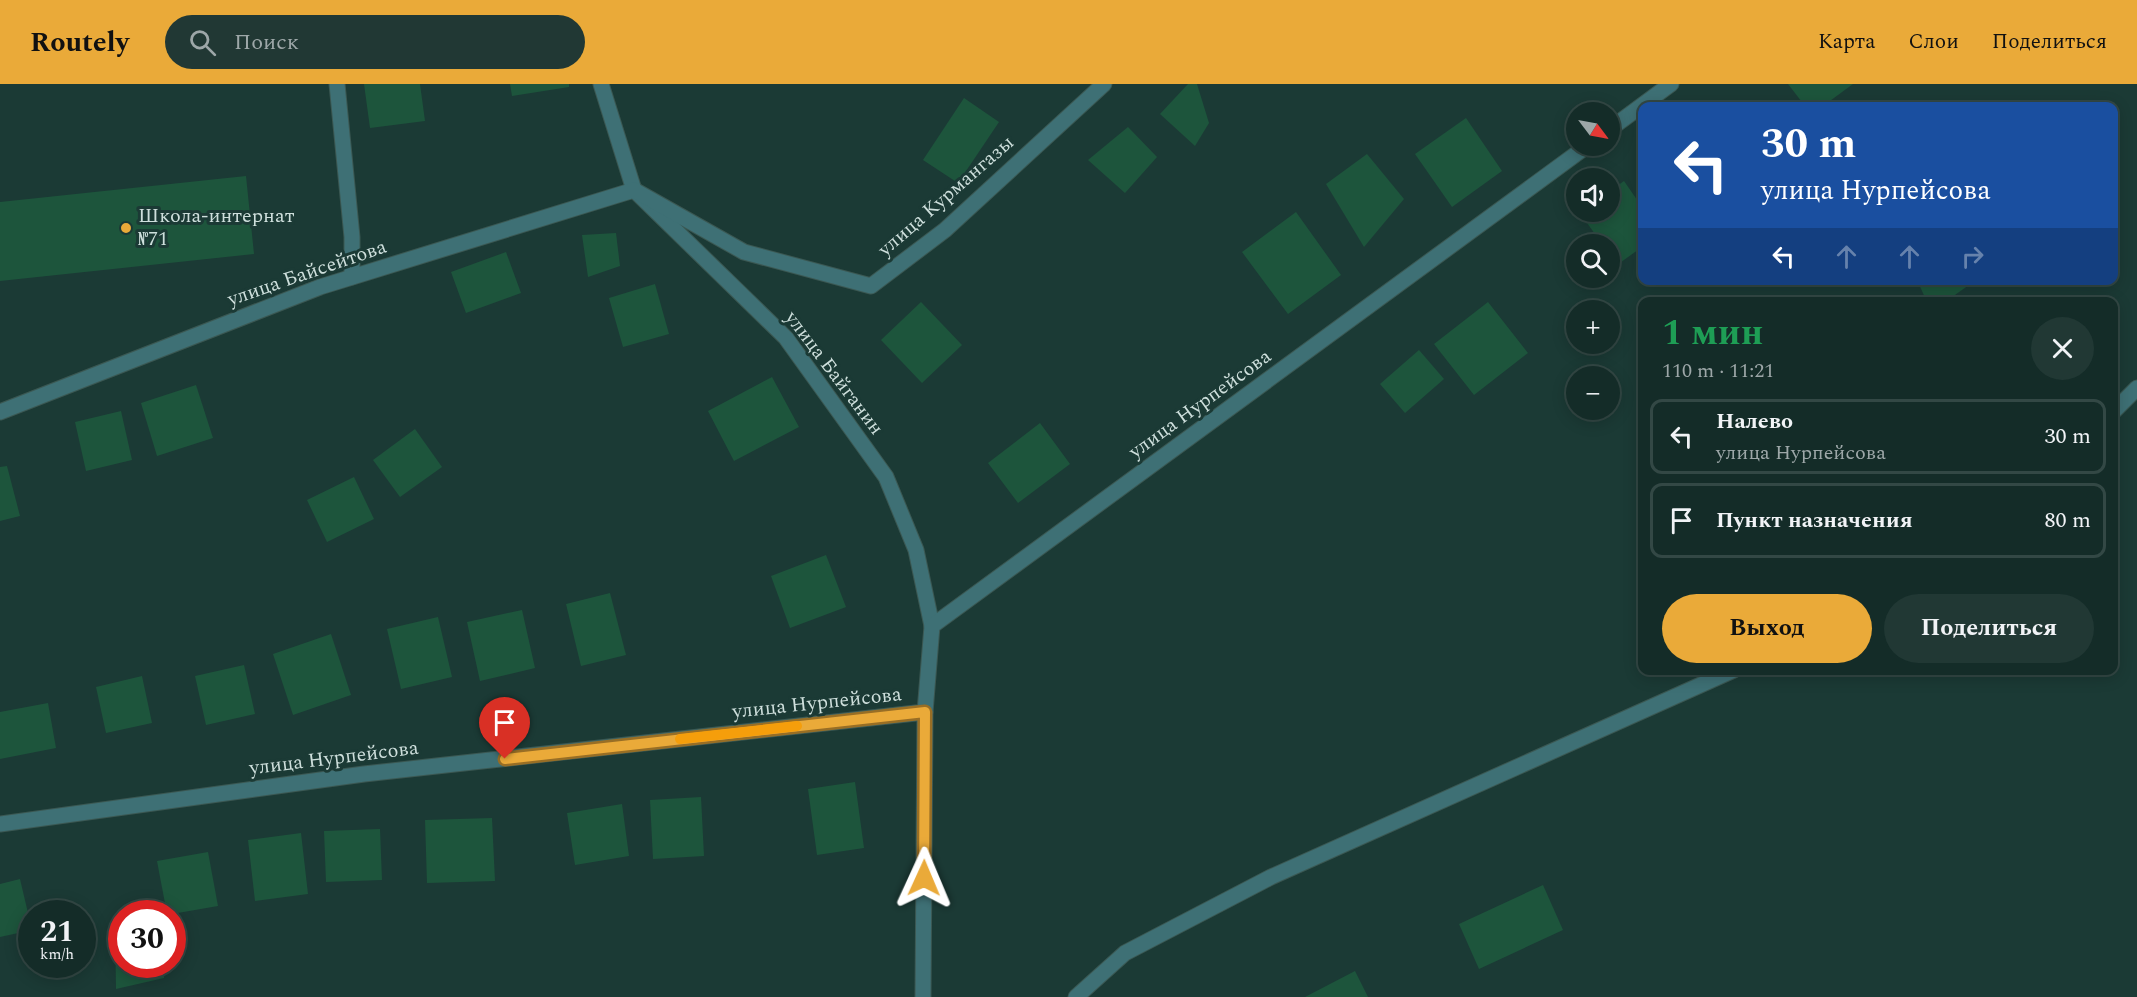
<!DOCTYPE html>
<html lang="ru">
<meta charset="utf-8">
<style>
body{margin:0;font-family:Spectral,serif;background:#213834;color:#f1f3f6;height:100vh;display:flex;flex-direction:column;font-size:22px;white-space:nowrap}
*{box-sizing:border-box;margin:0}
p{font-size:20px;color:#9da7a8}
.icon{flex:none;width:33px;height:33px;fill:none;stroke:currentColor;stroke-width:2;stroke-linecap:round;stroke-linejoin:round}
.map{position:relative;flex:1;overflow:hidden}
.side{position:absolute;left:1638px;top:213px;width:480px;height:378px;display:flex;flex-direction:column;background:#142c28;border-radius:12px;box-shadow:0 3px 15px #0003,0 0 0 2px #334845}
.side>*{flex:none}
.guide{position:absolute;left:1638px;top:18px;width:480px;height:183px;border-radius:12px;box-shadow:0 3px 15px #0003,0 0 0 2px #334845;background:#1a4fa0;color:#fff;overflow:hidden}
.needle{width:39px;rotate:122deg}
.buttons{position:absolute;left:1566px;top:18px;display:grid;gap:12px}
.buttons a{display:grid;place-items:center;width:54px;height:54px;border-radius:50%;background:#142c28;box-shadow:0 3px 15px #0003,0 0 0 2px #334845;font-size:30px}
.speed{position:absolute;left:18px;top:816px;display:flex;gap:12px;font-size:30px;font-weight:700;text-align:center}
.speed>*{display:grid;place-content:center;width:78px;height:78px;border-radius:50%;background:#142c28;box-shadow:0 3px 15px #0003,0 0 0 2px #334845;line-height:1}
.speed small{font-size:15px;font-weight:400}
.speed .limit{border:9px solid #d22;background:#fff;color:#111}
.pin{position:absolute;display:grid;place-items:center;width:51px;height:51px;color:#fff;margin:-62px -26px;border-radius:50% 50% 50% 0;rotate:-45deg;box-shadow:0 0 6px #0007}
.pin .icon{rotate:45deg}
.me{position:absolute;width:66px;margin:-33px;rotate:1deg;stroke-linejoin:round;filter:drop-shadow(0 0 4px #0008)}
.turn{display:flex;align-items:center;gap:21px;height:126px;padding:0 24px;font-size:27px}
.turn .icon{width:78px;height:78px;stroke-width:2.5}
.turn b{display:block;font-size:42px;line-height:51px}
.lanes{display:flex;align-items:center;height:57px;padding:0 24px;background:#0003;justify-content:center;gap:30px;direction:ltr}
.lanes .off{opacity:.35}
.round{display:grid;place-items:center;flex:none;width:63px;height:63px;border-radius:32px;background:#213834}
.head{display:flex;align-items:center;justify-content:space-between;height:102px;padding:0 24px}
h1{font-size:36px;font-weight:700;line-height:45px;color:#1e9e55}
.primary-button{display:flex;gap:12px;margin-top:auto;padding:12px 24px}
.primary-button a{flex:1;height:69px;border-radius:36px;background:#eaaa39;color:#111;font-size:24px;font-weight:700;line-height:69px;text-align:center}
.primary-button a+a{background:#213834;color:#f1f3f6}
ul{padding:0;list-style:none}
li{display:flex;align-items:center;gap:18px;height:75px;margin:0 12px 9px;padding:0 12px;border:3px solid #334845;border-radius:12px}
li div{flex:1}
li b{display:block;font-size:22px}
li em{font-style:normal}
header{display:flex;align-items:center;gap:36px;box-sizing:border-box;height:84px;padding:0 30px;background:#eaaa39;color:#111}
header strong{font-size:28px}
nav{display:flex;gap:33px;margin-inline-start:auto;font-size:21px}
.search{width:420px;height:54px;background:#213834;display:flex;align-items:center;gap:15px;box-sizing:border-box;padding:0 21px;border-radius:33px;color:#9da7a8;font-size:22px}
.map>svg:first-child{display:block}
.building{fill:#1d553c}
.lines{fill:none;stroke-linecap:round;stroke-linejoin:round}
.minor-casing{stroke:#3b5853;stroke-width:17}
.minor{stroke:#3e7075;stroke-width:15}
.route-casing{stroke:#986e25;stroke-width:15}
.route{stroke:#eaaa39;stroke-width:10}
.slow{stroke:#f59e0b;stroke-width:10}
.poi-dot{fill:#eaaa39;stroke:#1b3a35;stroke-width:2}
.labels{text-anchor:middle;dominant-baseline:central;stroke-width:6;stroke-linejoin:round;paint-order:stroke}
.street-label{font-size:20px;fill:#cedfdc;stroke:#1b3a35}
.poi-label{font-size:20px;fill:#cedfdc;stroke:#1b3a35;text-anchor:start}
</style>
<header>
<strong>Routely</strong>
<div class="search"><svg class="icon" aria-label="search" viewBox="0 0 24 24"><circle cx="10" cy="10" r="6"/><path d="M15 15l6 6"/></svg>Поиск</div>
<nav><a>Карта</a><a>Слои</a><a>Поделиться</a></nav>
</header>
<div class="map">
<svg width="2137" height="913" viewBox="0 0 2137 913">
<rect width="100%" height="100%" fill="#1b3a35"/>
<g class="building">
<polygon points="364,0 420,0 425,37 370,44"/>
<polygon points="510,0 569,0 569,3 512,12"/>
<polygon points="1188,0 1197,0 1209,39 1195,62 1160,30"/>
<polygon points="1788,0 1853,0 1823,22 1805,22"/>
<polygon points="964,14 999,38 958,99 923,76"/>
<polygon points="1466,34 1502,87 1452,123 1415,70"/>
<polygon points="1128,43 1157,73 1125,109 1088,76"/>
<polygon points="1367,70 1404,115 1364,163 1326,100"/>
<polygon points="246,92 254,170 0,197 0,118"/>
<polygon points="1624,97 1642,123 1642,163 1617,181 1610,170 1610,160 1602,160 1580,129 1610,128 1610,107"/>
<polygon points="1296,128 1341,191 1288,230 1242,168"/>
<polygon points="616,149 620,182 588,193 582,151"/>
<polygon points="506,168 521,209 466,229 451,188"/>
<polygon points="1917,196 1976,196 1945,218 1927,218"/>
<polygon points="655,200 669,250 623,263 609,214"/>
<polygon points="921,218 962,261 922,299 881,256"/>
<polygon points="1488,218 1528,269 1474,311 1434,260"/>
<polygon points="1419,266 1444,295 1405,329 1380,300"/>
<polygon points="772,293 799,343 734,377 708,327"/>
<polygon points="196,301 213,354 157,372 141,319"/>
<polygon points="121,327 132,376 86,387 75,338"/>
<polygon points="1040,339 1070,380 1018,419 988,379"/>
<polygon points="415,345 442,383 400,413 373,376"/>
<polygon points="7,382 20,432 0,437 0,383"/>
<polygon points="354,393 374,435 327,458 307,416"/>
<polygon points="826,471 846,523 790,544 771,492"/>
<polygon points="610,509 626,571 581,582 566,520"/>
<polygon points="522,526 535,584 480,597 467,538"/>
<polygon points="438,533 452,593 401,605 387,545"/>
<polygon points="331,550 351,611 293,631 273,570"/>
<polygon points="244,581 255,630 206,641 195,592"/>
<polygon points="142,592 152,639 106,649 96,603"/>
<polygon points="48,619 56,664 0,675 0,628"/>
<polygon points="855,698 864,764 817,771 808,705"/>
<polygon points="701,713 704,772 653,775 650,716"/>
<polygon points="622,720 629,772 575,781 567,729"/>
<polygon points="492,734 495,797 427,799 425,736"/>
<polygon points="380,745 382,796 326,798 324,747"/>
<polygon points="301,749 308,810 255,817 248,756"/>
<polygon points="208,768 218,822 172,830 167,830 157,777"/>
<polygon points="20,795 32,846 0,853 0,800"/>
<polygon points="1543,801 1563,846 1479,885 1459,840"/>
<polygon points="122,840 122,880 165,880 164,894 116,905 115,842"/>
<polygon points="1355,887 1368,913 1305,913"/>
</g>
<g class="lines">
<defs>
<g id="minor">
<polyline points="337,0 352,153 352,193"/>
<polyline points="601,0 634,106 786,254 886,393 916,466 932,542"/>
<polyline points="1610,45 1671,0"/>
<polyline points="2114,327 2137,304"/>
<polyline points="0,328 320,203 634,106 744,168 871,202 945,146 1104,0"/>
<polyline points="0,740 364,690 925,628 932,542 1587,62"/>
<polyline points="923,913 925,628"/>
<polyline points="1076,913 1125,869 1271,793 1734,586"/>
</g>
</defs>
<use href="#minor" class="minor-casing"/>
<use href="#minor" class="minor"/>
</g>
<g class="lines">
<defs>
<polyline id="route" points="505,675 925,628 924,794"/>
</defs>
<use href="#route" class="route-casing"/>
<use href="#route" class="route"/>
<polyline class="slow" points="680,655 797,642"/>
</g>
<circle class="poi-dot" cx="126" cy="144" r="6"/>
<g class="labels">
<g class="street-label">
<text transform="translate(946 112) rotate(-41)">улица Курмангазы</text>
<text transform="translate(307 189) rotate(-19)">улица Байсейтова</text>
<text transform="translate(834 289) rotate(53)">улица Байганин</text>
<text transform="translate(1200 320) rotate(-36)">улица Нурпейсова</text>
<text transform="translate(817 619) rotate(-6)">улица Нурпейсова</text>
<text transform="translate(334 674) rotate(-7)">улица Нурпейсова</text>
</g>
<g class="poi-label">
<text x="138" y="132">Школа-интернат<tspan x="138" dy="23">№71</tspan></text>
</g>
</g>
</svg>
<div class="buttons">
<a><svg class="needle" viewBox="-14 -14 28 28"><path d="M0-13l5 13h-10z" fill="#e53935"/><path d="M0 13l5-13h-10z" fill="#9da7a8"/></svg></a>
<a><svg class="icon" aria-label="sound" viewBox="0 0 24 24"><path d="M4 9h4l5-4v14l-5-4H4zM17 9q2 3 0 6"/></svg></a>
<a><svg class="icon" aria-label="search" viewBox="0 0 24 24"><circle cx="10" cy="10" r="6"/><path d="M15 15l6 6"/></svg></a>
<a>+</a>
<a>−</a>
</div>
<div class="speed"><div>21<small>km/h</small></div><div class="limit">30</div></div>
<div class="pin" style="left:505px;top:675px;background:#d93025"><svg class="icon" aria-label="arrive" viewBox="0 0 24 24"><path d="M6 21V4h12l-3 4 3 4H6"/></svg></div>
<svg class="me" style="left:924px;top:794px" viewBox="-20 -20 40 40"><path d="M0-17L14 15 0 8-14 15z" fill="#eaaa39" stroke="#fff" stroke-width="4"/></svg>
<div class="guide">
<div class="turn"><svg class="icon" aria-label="left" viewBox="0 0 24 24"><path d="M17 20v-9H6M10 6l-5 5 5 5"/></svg><div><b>30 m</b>улица Нурпейсова</div></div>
<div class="lanes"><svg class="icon" aria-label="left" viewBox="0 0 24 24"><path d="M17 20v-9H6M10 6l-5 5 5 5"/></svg><svg class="icon off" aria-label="ahead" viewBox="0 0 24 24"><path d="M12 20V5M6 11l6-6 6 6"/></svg><svg class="icon off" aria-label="ahead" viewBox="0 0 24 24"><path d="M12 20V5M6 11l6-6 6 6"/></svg><svg class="icon off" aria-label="right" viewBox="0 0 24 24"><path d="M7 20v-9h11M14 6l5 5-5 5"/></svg></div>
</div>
<section class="side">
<div class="head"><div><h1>1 мин</h1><p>110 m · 11:21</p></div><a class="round"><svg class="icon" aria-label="close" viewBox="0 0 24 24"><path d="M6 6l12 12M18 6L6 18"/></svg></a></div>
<ul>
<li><svg class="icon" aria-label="left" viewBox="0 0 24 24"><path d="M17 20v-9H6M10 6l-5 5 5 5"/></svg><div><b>Налево</b><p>улица Нурпейсова</p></div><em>30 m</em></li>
<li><svg class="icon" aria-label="arrive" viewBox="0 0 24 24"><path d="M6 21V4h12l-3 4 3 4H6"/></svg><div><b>Пункт назначения</b></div><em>80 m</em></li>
</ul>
<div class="primary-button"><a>Выход</a><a>Поделиться</a></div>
</section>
</div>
